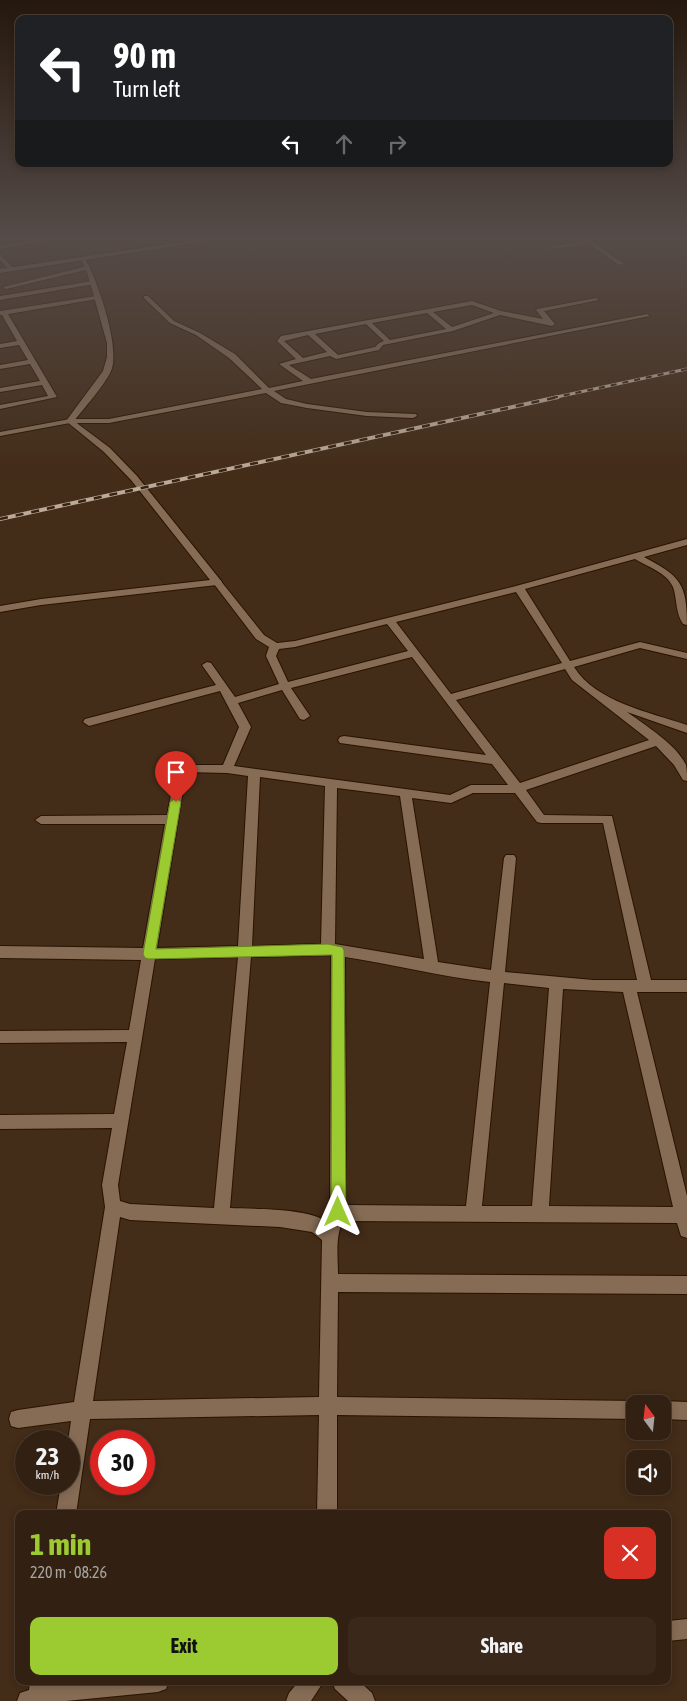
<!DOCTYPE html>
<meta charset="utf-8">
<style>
body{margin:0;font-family:"Asap Condensed",sans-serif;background:#3a291b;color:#f1f3f6;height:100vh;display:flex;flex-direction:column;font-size:19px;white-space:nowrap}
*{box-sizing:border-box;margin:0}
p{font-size:16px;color:#a8a39f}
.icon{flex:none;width:28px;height:28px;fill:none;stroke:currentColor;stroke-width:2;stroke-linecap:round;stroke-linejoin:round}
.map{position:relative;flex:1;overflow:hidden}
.sheet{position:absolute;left:15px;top:1510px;width:656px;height:175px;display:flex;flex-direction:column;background:#322112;border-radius:10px;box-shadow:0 2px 8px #0003,0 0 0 1px #4d3e32}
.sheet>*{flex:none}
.top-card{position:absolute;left:15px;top:15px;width:658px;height:152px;border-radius:10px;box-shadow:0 2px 8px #0003,0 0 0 1px #4d3e32;background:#202124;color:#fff;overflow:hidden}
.needle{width:32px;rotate:345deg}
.buttons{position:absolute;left:626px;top:1395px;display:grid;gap:10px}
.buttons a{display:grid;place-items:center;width:45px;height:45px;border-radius:10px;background:#322112;box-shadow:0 2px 8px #0003,0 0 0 1px #4d3e32;font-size:25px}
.speed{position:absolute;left:15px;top:1430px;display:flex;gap:10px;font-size:25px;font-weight:700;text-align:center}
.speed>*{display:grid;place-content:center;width:65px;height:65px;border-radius:50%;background:#322112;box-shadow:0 2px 8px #0003,0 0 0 1px #4d3e32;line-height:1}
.speed small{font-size:12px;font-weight:400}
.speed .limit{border:8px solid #d22;background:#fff;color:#111}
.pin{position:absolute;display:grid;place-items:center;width:42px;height:42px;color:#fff;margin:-51px -21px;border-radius:50% 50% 50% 0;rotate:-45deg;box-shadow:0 0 5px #0007}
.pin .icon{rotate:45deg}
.me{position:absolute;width:55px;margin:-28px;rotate:0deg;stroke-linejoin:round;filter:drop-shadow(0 0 4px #0008)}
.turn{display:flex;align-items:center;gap:18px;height:105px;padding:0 15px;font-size:22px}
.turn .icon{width:65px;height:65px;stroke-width:2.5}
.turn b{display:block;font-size:35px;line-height:42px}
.lanes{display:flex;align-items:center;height:48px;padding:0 15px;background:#0003;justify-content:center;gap:25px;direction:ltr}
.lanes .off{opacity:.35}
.round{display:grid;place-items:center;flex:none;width:52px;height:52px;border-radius:10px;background:#3a291b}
.headline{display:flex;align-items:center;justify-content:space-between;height:85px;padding:0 15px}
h1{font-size:30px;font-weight:700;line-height:38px;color:#9cca31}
.button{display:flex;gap:10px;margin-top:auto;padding:10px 15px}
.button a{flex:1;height:58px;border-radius:10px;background:#9cca31;color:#111;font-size:20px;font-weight:700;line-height:58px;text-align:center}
.button a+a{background:#3a291b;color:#f1f3f6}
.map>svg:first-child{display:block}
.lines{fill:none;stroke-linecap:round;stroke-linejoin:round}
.minor-casing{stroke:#291401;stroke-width:2}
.tertiary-casing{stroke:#291401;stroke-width:2}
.secondary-casing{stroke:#291401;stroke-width:2}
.minor{fill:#866c55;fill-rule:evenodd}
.tertiary{fill:#866c55;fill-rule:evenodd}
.secondary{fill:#866c55;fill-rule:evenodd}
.rail-far1-casing{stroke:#bbaa9a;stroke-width:3}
.rail-casing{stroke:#bbaa9a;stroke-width:4}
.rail-far1{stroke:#39220d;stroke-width:2;stroke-dasharray:6;stroke-linecap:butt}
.rail{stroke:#39220d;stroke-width:2.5;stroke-dasharray:8;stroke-linecap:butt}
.route{fill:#9cca31;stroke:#658320}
</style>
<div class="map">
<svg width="687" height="1701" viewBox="0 0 687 1701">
<rect width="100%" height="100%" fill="#432c18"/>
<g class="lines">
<defs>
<g id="minor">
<polygon points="0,236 12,236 0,240"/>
<polygon points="58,236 66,238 0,249 0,245"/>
<polygon points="578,236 585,236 624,264 619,265 589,244 551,249 548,247 584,241"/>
<polygon points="0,254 13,268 13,270 9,270 0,260"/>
<polygon points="88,266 90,269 6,289 3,287"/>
<polygon points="93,281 96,283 95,284 0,300 0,296"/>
<polygon points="96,296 98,297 98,299 8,314 57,397 0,409 0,405 48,396 42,385 0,392 0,388 40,381 30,364 0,369 0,365 28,360 19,345 0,348 0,344 17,341 2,315 0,315 0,311"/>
<path d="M144,296H148L174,321L200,333L235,354L269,388L303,381L279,364L296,359L277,341L281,336L472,301L501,311L543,319L536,310L537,309L596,298L599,300L544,311L555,324L552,326L500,315L453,331L383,345L379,350L336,359L330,356L289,365L311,379L647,314L650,316L274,391L286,399L307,404L367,412L416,414L417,416L413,418L367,416L307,408L281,403L266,393L109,423H70L0,436V432L70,419H109L262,389L229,358L196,335L170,323L144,298ZM472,305L494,313L452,327L433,312ZM427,313L446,329L390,340L372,323ZM366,324L384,341L379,343L375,347L338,355L315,334ZM308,335L327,352L303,358L284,341Z"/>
<path d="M687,539V545L644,557C680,576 687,583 687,625L683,624C676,613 677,603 674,590C670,574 648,567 635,559L525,589L570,661L640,642L687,653V659L640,648L574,667C596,702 649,712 687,725V733L627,712C645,725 677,745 686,765C687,770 687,776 687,781L683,780L674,765L656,746L526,790L544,815L612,816L651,980H687V992H637L687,1196V1238L681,1236L677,1223L343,1221C335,1236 338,1258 338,1274L687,1276V1294L338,1292L337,1397L635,1401L642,1404H635V1419L337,1415V1514H317L319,1415L90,1419L76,1514H56L61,1484H69L68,1441L71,1421L18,1428L11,1426L9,1419L11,1412L18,1410L74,1402L105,1207L102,1185L112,1128L0,1129V1115L114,1114L127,1042L0,1043V1031L129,1030L141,960L0,958V946L143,948L165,824H41L35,820L41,816L167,815L177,765H223L239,727L220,691L89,726L83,722L85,719L216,685L202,665L207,662L211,663L235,697L279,684L266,656L269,647L256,639L214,584V580H220L264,635L277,643L295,641L516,586ZM516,592L562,663L451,694L396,622ZM387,624L408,651L288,682L276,656L279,649L295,647ZM412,657L486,755L344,736L340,737L338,740L340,743L492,764L508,785H471L450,795L234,766L251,727L238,703L282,690L300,719L304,720L310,716L291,688ZM565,669L572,680L649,740L520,783L456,700ZM186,772L227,773L248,776L238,946L157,948ZM260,777L325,786L321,944L252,946ZM337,788L400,796L424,959L335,944ZM473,793H515L537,822L541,823H603L637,980H593L505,972L516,858L514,855H506L504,858L491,970L438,962L412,798L451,803ZM331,955L330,1212L325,1221C308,1208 252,1209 230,1208L251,957ZM238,957L214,1208L130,1204L120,1201L118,1185L155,959ZM345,957C393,964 441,977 490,982L466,1206L346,1205ZM504,983L549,988L532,1206H482ZM563,989L623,992L673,1207L549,1206ZM120,1217L130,1220L280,1227L312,1232L322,1240L319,1397L93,1401Z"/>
<polygon points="662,1401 687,1402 687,1420 662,1419 662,1404 655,1404"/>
<polygon points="687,1619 687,1639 668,1641 668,1621"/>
<polygon points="30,1681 169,1681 166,1689 158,1692 66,1701 17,1701 20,1693 29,1690"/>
<polygon points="299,1681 324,1681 311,1701 286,1701 289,1693"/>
<polygon points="332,1681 359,1681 372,1693 375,1701 348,1701 335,1689"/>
</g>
<path id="tertiary" d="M80,257H84C97,278 121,348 111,371C104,386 85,407 74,421L110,448L137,476L222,582L217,585L41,605L0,612V606L41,599L210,580L131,480L104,452L66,421L103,371L107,357V343L87,272Z"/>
<polygon id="secondary" points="222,236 240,236 0,273 0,269"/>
</defs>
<use href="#minor" class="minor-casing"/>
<use href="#tertiary" class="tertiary-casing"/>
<use href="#secondary" class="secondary-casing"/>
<use href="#minor" class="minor"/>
<use href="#tertiary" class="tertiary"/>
<use href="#secondary" class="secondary"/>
<defs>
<polyline id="rail-far1" points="552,398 687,369"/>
<polyline id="rail" points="0,519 558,397"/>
</defs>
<use href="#rail-far1" class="rail-far1-casing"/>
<use href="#rail" class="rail-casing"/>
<use href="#rail-far1" class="rail-far1"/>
<use href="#rail" class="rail"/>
</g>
<linearGradient id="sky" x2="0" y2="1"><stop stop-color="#25180d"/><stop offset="0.5" stop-color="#554b48"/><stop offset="1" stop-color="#554b48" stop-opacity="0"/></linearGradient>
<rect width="687" height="475" fill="url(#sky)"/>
<polygon class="route" points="176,798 181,802 156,949 328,944 342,947 344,950 346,1212 344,1218 338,1220 333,1218 331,1212 332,955 149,959 145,958 143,954 170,802"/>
</svg>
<div class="buttons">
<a><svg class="needle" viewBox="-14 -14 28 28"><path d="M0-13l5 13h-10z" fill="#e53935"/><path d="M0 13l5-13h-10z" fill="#a8a39f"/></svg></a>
<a><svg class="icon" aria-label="sound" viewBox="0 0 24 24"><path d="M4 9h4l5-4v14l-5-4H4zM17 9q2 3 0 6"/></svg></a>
</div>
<div class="speed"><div>23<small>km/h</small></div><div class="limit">30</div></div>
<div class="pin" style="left:176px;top:802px;background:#d93025"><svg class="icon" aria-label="arrive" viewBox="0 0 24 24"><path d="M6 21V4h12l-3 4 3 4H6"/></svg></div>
<svg class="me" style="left:338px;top:1212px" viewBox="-20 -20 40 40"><path d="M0-17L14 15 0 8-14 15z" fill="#9cca31" stroke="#fff" stroke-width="4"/></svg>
<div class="top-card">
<div class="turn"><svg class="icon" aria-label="left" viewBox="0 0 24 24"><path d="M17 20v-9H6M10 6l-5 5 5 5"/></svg><div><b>90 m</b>Turn left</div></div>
<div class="lanes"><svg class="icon" aria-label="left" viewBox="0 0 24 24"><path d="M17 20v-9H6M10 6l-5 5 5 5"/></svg><svg class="icon off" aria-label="ahead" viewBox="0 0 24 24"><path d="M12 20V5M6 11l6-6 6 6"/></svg><svg class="icon off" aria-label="right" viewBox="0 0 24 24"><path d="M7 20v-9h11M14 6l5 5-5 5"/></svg></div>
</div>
<section class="sheet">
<div class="headline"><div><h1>1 min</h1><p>220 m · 08:26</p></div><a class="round" style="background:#d93025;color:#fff"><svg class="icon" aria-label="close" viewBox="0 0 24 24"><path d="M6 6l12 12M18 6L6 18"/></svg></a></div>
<div class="button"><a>Exit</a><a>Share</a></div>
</section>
</div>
